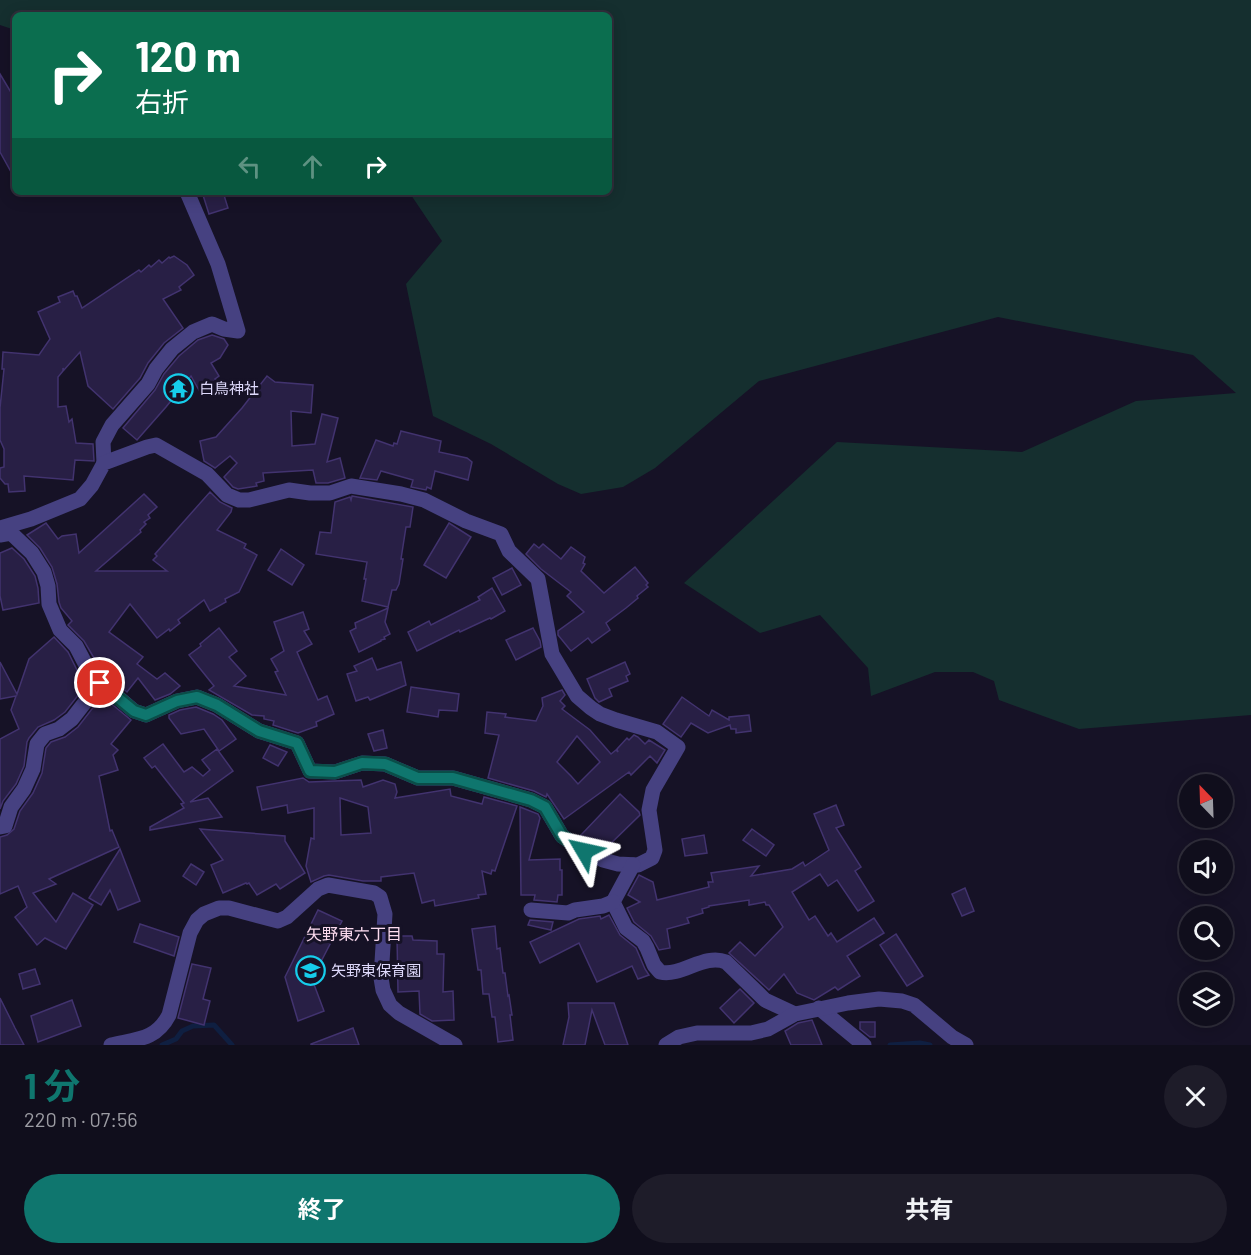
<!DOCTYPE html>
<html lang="ja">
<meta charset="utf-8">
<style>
body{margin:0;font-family:Barlow,"Noto Sans JP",sans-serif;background:#1e1c29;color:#f1f3f6;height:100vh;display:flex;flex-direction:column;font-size:22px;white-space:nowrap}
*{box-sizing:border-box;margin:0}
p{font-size:20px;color:#9c9ca3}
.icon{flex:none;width:33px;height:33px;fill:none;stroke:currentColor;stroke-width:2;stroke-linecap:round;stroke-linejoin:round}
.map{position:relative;height:1045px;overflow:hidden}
.side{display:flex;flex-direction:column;background:#100e1c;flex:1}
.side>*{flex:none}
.hud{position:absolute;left:12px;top:12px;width:600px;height:183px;border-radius:9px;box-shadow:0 3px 15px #0003,0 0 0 2px #302e3b;background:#0b6e4f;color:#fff;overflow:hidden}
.needle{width:39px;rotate:337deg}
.controls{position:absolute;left:1179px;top:774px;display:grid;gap:12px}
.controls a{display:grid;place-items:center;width:54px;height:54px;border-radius:50%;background:#100e1c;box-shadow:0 3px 15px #0003,0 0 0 2px #302e3b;font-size:30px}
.pin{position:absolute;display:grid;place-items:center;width:51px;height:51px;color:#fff;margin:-26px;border:3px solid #fff;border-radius:50%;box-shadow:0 2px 6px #0007}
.me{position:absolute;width:66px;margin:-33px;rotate:306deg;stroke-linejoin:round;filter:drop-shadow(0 0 4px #0008)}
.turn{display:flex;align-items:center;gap:21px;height:126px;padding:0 24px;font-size:27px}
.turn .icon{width:78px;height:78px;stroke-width:2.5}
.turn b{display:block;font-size:42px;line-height:51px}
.lanes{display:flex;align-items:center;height:57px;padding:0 24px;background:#0003;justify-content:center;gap:30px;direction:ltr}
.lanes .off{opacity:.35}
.round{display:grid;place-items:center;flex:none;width:63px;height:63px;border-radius:32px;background:#1e1c29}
.headline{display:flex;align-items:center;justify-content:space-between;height:102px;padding:0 24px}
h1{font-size:36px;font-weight:700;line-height:45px;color:#0f766e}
.action{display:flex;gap:12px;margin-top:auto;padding:12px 24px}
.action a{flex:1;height:69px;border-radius:36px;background:#0f766e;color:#fff;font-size:24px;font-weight:700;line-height:69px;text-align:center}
.action a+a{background:#1e1c29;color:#f1f3f6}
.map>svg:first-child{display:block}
.green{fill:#152f2f}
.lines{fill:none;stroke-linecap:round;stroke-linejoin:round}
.stream{stroke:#0f1f41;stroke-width:5}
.building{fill:#281f45;stroke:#42336f;stroke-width:1.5;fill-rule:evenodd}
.minor{stroke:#464181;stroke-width:15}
.route-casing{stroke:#0a4d48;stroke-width:15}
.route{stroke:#0f766e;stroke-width:10}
.labels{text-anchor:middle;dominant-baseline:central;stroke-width:6;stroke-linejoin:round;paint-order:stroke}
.poi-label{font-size:15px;fill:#dfdafc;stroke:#161226;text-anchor:start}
.neighbourhood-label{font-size:16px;fill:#fcdbef;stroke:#161226}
</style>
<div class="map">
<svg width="1251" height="1045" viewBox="0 0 1251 1045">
<rect width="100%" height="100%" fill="#161226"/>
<polygon class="green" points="0,0 1251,0 1251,715 1079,729 999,700 994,681 973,672 935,672 871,696 868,668 820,615 760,633 684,583 837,442 1022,452 1136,401 1236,393 1193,355 998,317 759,381 655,468 623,487 581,494 558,484 491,444 433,416 406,284 442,241 409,192 609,192 609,15 15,15 15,30 0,25"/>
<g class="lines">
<g class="stream">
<polyline points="162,1045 176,1039 182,1031 193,1026 214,1025 232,1045"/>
<polyline points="890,1045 920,1043 930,1045"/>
</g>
</g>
<g class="building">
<polygon points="0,74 15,99 15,179 0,152"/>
<polygon points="202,192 223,192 228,208 209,214"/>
<polygon points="174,256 187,265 194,275 179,287 181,290 163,299 183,328 164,343 148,363 140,378 113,409 88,386 80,352 64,370 63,368 63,371 58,377 58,407 66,406 69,422 72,419 76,443 93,444 94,461 75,460 73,480 24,476 25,491 9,492 8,484 5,484 0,478 0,468 4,467 4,449 0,440 0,408 4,369 2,369 3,352 39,355 50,339 38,312 60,302 58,297 73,291 75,296 77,296 82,308 139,270 141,272 149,265 151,267 159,260 162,263 169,257 170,258"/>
<polygon points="212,335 224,339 228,345 220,358 211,363 219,376 215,379 217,382 200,392 191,376 166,407 137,440 123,428 155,390 164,374 179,356 198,340"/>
<polygon points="267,376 275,382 313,385 311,413 291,411 292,446 315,444 322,414 338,418 327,462 340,458 345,478 328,483 316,483 313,470 263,473 264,481 256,483 257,486 238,489 233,487 224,477 237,463 230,456 215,468 204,461 200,441 216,437 242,408"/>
<polygon points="401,431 441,441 439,452 467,458 472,462 468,480 435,471 431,489 427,487 426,490 411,487 413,480 381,471 377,480 360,478 376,440 393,446 394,443 397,444"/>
<polygon points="210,492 220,502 232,508 231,512 217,530 246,544 244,548 257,555 239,592 225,599 226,602 210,611 204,600 178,620 180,623 170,631 169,629 157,638 130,604 109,632 143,657 137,664 157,679 165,673 180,686 170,694 155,700 138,678 127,692 101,670 84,641 68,625 72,621 61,608 59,602 57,584 52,567 40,548 27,535 46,523 58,539 62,536 76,534 79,553 144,494 157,507 148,515 150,518 144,522 146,524 140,530 141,532 96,571 167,571 153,560 157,556 155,554"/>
<polygon points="352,496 413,507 410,527 406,527 401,559 403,559 399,584 396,590 392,590 388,607 362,601 366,579 364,579 367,562 316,554 320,532 331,533 335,502 350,497 351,500"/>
<polygon points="449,523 471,537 446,578 424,565"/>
<polygon points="534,544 539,548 543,544 561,559 571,547 585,557 583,563 585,564 581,571 604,593 635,567 648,583 646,585 648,587 637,596 638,598 626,608 606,623 610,630 592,643 588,638 571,651 558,635 558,631 584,612 567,596 571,592 541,569 526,554"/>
<polygon points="12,548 24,559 35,576 38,588 39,603 3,610 0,596 0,553"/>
<polygon points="281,549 304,565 292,585 268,570"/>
<polygon points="512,568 521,585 502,595 493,578"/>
<polygon points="492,588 505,611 491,619 490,618 460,632 459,630 417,651 408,632 429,621 431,625 480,600 478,597"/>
<polygon points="388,608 385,622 390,634 384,637 385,639 381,640 381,641 359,652 350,631 356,628 355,623"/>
<polygon points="303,612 309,629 304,631 312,644 297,652 318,700 327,696 334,714 316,722 317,726 298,733 273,725 274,721 264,719 264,716 252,715 209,690 214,686 189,655 201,646 200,644 219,628 237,651 229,657 246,676 234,686 286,695 275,672 278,671 271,659 284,651 274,622"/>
<polygon points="533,628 540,641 541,647 516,660 506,640"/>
<polygon points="54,637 68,652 79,674 87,684 65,712 54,720 38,727 29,738 27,742 24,766 16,784 3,801 0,809 0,739 19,729 11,710 16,696 0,699 0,662 17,694 29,659"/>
<polygon points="372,658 377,670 401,662 406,685 370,700 368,697 356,701 347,674 357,671 354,666"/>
<polygon points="625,662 630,674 626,676 628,681 609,689 612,696 599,702 595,698 587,679"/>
<polygon points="411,687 459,694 457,711 439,710 438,717 407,712"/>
<path d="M562,690L565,695L560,701L565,706L562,709L590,730L611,754L616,750L618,752L617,749L627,738L629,740L634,735L638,737L645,744L649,740L665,750L657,763L650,756L631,775L629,772L564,819L547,794L546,797L534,791L488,778L499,735L485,733L487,712L506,714L505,717L536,721L543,706L542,698ZM577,736L600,762L578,784L571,776L557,762Z"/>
<polygon points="102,696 131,720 111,744 118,750 113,755 118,770 99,776 110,831 112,830 119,847 49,879 56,884 33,893 56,922 73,893 93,905 66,949 45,938 37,945 15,917 27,907 18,886 0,894 0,837 7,835 14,829 20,811 33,793 42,773 46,748 51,742 65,737 78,727"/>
<polygon points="682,697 709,716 712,710 729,720 729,717 749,715 751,731 736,733 736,729 731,729 730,725 708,733 691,723 681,737 663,724"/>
<polygon points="196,707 213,714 222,720 236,739 219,751 204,729 181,734 169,718 169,715 180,710"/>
<polygon points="383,730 387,748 374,751 368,734"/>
<polygon points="163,744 184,772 192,767 203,776 210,770 202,760 217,749 233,771 190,802 208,798 222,817 150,830 150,827 184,808 181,804 184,803 155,766 152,768 144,758"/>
<polygon points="270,745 287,752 278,766 263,758"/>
<path d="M303,778L309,782L361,780L363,787L383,780L395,784L397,792L395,798L450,789L451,796L482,804L484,797L517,806L495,871L492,870L491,874L482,871L486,894L478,895L479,898L435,906L434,900L422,903L414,873L381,877V881H363L329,875L324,876L311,882L306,866L311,838L314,839V808L288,813L287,805L262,810L257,787ZM340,798L368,807L371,833L341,835Z"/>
<polygon points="620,794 639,812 640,815 604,850 580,836"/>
<polygon points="836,805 844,825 836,828 861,867 855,871 874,901 858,911 837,880 828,886 820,874 792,892 809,920 815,916 828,936 831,933 837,942 874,918 884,933 847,956 860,976 838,990 835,987 814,1000 797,993 784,974 769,990 729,953 740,942 755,956 783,927 769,905 766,905 765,902 749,905 749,900 709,906 709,907 702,909 703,913 687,918 689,923 667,929 670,948 659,950 651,936 634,922 627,908 640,902 628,895 639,875 653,882 657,900 709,887 708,882 713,882 711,873 759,866 751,876 792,869 803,862 805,866 829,850 814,814"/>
<polygon points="520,807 538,814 540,818 529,860 560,859 560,870 562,870 562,895 558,895 557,902 534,900 535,895 521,895"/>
<polygon points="200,829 285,836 285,841 305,873 280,889 276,884 257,895 249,883 247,884 246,883 223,893 211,865 223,860"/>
<polygon points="752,829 774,845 766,856 743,840"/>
<polygon points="704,835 707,853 685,856 682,839"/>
<polygon points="120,849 140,901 118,910 110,890 101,905 89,898"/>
<polygon points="191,864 204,872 196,885 183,876"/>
<polygon points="965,888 974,911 962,916 952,894"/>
<polygon points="318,910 342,921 312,979 324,1011 298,1021 285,977"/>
<polygon points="609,915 620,935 636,948 645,969 649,975 638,979 632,966 597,982 579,943 540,963 530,942 579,919 600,916 601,919"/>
<polygon points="530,920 553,922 551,930 528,925"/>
<polygon points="140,924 179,937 174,956 134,942"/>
<polygon points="495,926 497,949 500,948 503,973 505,973 508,996 509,995 512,1015 510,1015 513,1040 498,1042 495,1017 492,1017 489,994 483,994 481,970 478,970 472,929"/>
<polygon points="896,934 923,976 907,986 880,945"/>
<polygon points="397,936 412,936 413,940 437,941 437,954 444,954 443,992 453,991 454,1020 432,1021 420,1014 419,991 398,992"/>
<polygon points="192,964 211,968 203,999 210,1001 204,1025 178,1018"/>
<polygon points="35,969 40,984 23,989 19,974"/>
<polygon points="740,989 754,1003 734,1023 720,1008"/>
<polygon points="0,998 15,1028 24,1045 0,1045"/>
<polygon points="72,1000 81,1026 38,1042 31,1016"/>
<polygon points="568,1003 614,1003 628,1045 605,1045 592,1010 585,1045 563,1045 569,1017"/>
<polygon points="812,1020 822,1045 791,1045 785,1031 798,1023"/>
<polygon points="860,1022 875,1022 875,1037 870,1037 860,1029"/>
<polygon points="353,1028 359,1045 311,1045 311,1044"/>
</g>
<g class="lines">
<g class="minor">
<polyline points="104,463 103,442 112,425 148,384 156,369 172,349 193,332 212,324 224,329 238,331 218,264 187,192"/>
<polyline points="0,528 31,519 80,499 92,485 104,463 147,447 156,445 207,474 227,495 239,500 249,500 289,490 310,493 330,493 351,486 401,494 424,500 466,521 501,534 509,551 538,579 552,654 577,696 591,708 600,714 616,720 657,732 678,747 653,790 649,810 655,850 652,858 638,865 618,864 603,860 584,851 562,836 545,807 531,800 453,778 418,778 385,764 362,763 335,772 310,771 297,743 259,731 217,705 197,697 177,701 146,715 134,711 94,677 88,669 76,646 60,630 49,604 48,586 44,572 32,553 11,533 0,535"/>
<polyline points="0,827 5,826 11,807 24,789 33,769 37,744 45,734 59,729 72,719 100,683"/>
<path d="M633,865L613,902L626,928L643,941L647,948L654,965L660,972C682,977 704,953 726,962L765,1000L795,1014"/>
<polyline points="531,910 568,913 575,910 603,906 613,902"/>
<polyline points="819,1008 864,1045"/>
<path d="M111,1045C137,1039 156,1040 169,1015L190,933L197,920L204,914L219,908H229L278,921L287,917L318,889L328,885L374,893L380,897L385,914L381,978L383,990L390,1005L399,1013L455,1045"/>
<polyline points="666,1045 679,1037 697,1033 751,1033 768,1029 795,1014 848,1003 879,999 902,1001 914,1005 952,1037 966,1045"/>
</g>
</g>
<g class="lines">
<defs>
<polyline id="route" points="100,683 134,711 146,715 177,701 197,697 217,705 259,731 297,743 310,771 335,772 362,763 385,764 418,778 453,778 531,800 545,807 562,836 584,851"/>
</defs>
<use href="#route" class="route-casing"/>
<use href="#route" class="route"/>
</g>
<defs>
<symbol id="temple-ring" viewBox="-11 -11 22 22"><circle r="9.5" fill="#161226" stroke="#16cdeb" stroke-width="1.5"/><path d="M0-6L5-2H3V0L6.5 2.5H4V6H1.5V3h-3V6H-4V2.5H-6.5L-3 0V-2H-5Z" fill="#16cdeb"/></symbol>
<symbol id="school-ring" viewBox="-11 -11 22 22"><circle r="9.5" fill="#161226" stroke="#16cdeb" stroke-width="1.5"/><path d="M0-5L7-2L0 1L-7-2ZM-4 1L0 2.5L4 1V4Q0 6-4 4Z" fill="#16cdeb"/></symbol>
</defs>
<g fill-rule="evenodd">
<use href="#temple-ring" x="162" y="372" width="33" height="33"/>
<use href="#school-ring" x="294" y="954" width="33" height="33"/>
</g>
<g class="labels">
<g class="poi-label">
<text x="199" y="388">白鳥神社</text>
<text x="331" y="970">矢野東保育園</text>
</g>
<g class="neighbourhood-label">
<text x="354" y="933">矢野東六丁目</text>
</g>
</g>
</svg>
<div class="controls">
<a><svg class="needle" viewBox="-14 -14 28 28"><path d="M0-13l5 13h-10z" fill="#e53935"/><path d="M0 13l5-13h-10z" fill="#9c9ca3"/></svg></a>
<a><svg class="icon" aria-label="sound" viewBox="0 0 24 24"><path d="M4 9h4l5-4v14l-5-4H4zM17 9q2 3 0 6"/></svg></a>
<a><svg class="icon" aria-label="search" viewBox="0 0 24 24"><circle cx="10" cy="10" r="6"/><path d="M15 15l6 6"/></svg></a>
<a><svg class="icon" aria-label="layers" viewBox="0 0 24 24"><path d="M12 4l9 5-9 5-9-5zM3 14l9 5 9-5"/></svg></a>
</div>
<div class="pin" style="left:100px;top:683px;background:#d93025"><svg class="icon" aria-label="arrive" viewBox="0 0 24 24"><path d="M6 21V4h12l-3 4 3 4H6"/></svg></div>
<svg class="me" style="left:584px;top:851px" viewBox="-20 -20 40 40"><path d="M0-17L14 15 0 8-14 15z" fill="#0f766e" stroke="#fff" stroke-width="4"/></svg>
<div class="hud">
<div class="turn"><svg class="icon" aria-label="right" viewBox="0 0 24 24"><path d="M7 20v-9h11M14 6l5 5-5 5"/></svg><div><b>120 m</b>右折</div></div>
<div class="lanes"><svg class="icon off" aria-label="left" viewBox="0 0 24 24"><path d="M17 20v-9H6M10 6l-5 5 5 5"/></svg><svg class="icon off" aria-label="ahead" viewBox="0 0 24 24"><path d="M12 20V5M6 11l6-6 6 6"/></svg><svg class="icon" aria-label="right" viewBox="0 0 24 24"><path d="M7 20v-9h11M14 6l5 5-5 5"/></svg></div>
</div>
</div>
<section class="side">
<div class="headline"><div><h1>1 分</h1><p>220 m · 07:56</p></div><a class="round"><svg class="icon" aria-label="close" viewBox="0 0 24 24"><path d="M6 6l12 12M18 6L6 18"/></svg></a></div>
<div class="action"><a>終了</a><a>共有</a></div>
</section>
